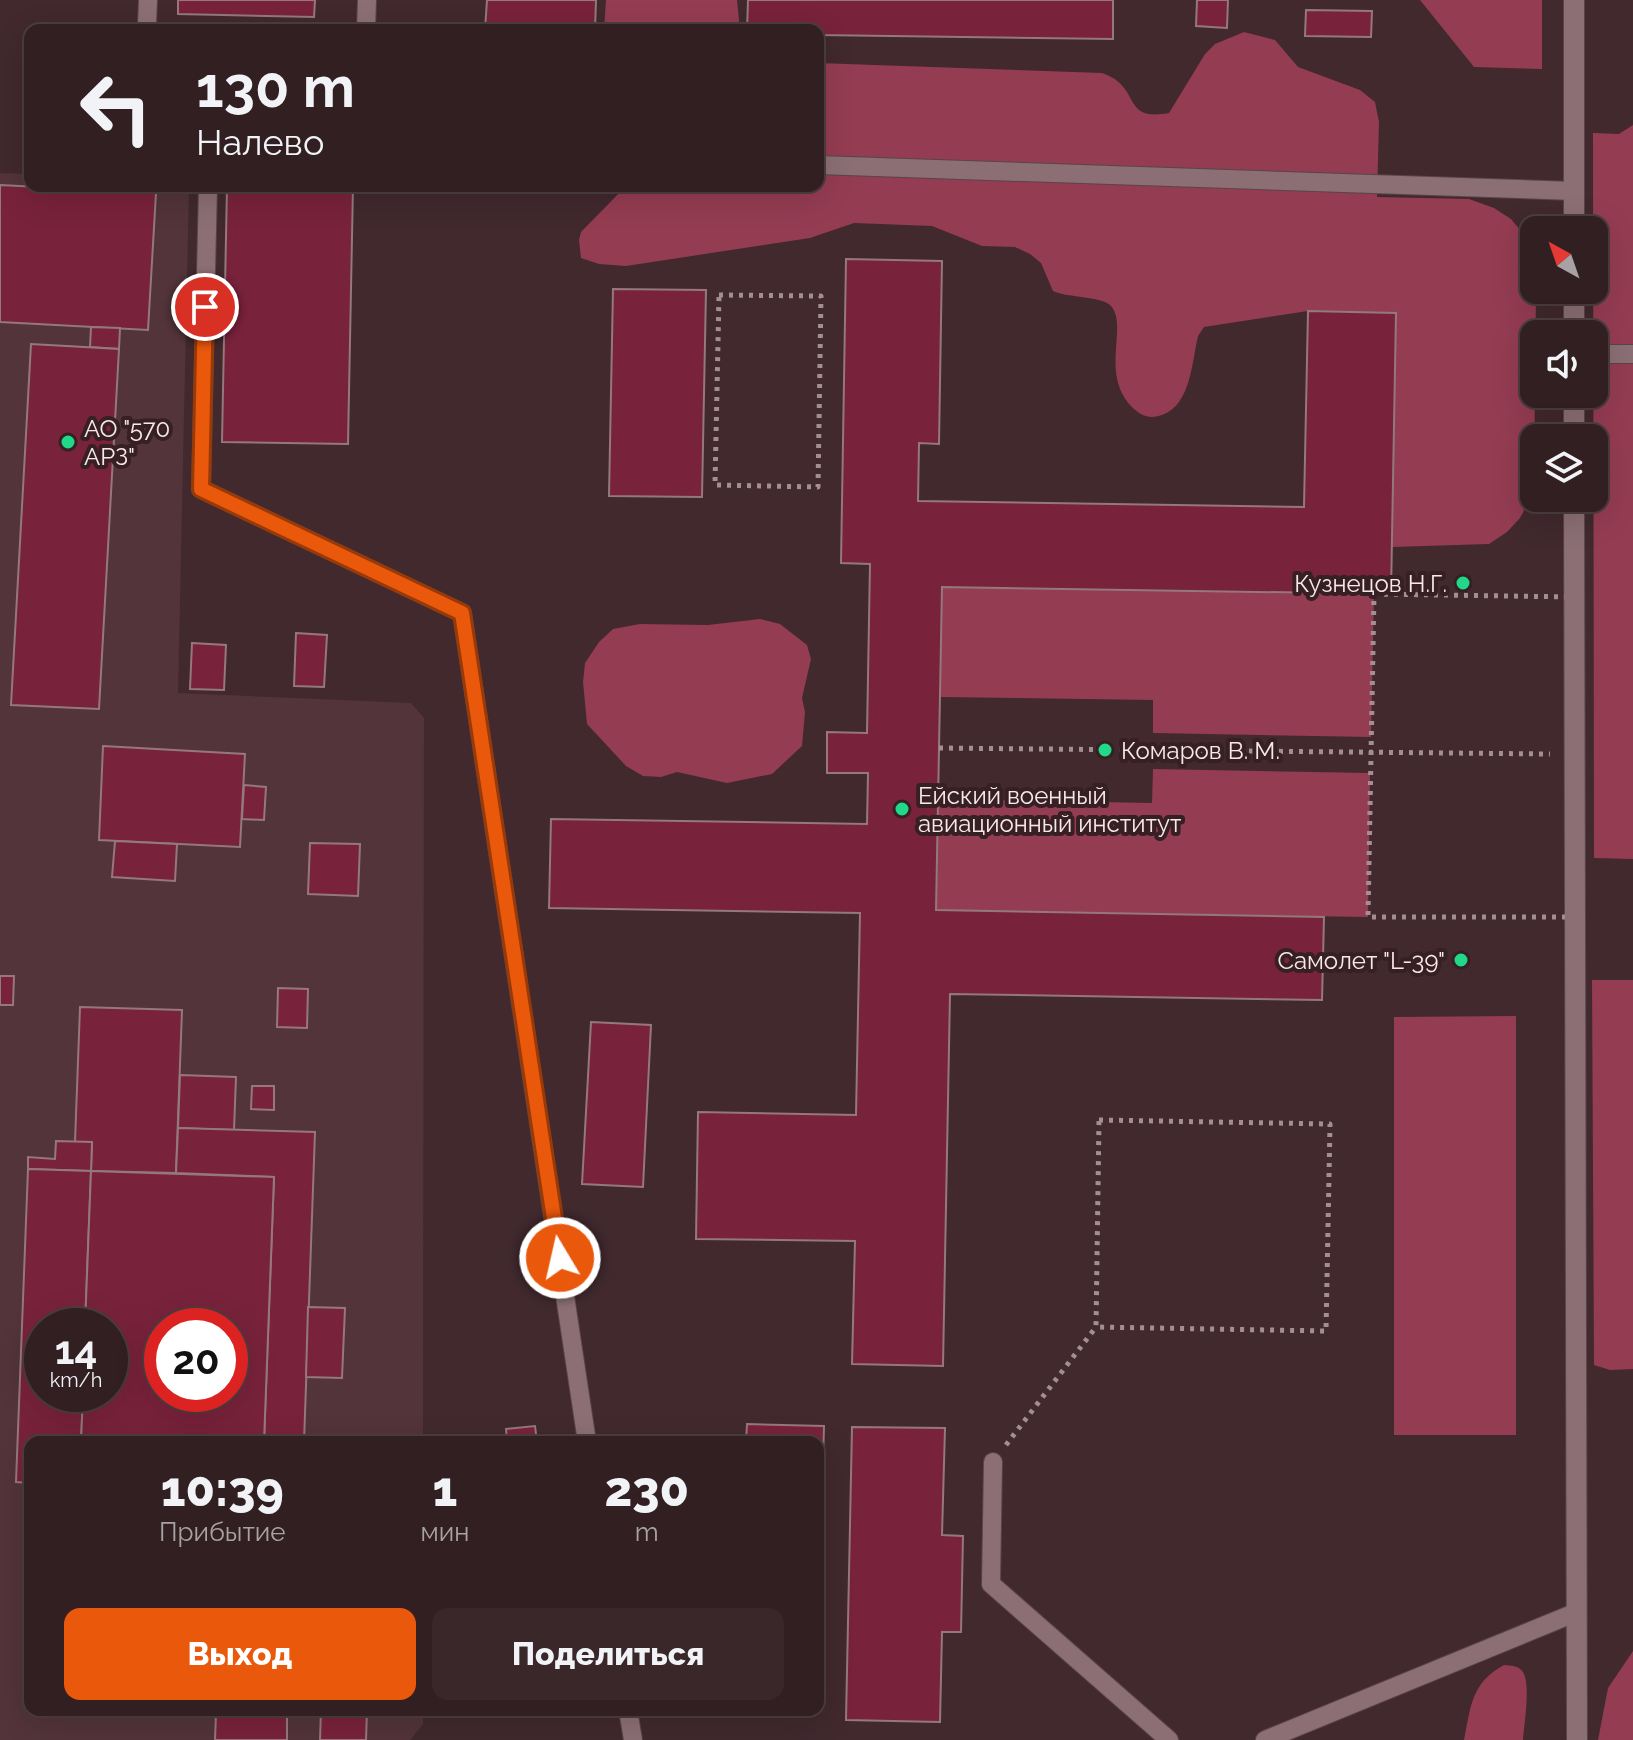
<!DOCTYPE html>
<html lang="ru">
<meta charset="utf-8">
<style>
body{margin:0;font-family:Raleway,sans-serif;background:#39272a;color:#f1f3f6;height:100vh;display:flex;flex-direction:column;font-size:30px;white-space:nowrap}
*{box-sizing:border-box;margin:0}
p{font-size:26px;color:#a8a2a5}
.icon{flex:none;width:44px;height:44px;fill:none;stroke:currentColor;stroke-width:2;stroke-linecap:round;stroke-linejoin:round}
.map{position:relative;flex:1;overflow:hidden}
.side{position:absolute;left:24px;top:1436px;width:800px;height:280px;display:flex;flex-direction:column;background:#311f22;border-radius:16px;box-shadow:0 8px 32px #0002,0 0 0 2px #4c3d40}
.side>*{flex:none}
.banner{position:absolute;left:24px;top:24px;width:800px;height:168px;border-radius:16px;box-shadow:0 8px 32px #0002,0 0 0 2px #4c3d40;background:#311f22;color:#f1f3f6;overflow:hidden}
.needle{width:52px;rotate:320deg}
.fabs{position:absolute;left:1520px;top:216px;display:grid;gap:16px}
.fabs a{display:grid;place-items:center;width:88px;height:88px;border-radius:16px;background:#311f22;box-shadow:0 8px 32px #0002,0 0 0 2px #4c3d40;font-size:40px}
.speed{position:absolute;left:24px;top:1308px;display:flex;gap:16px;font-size:40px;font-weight:700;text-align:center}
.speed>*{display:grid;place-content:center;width:104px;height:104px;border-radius:50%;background:#311f22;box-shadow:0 8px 32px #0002,0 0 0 2px #4c3d40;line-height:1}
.speed small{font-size:20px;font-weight:400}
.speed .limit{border:12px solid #d22;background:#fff;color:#111}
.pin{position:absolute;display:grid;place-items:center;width:68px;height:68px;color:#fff;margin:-34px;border:4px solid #fff;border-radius:50%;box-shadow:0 2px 8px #0007}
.me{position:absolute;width:88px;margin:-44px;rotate:351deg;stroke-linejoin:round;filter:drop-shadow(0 0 6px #0008)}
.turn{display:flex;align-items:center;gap:28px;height:168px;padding:0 40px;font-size:36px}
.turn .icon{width:104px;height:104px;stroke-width:2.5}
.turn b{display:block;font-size:56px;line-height:68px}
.eta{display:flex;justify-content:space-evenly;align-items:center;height:136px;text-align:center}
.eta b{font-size:48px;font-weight:800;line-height:56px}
.button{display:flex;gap:16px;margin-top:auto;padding:16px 40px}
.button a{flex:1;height:92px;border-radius:16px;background:#ea580c;color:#fff;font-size:32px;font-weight:800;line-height:92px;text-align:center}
.button a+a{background:#39272a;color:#f1f3f6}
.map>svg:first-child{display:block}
.built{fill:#52343a;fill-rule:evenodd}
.forest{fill:#943c52}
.building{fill:#78223b;stroke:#94787d;stroke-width:2;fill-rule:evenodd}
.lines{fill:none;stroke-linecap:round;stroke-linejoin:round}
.lane-casing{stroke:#594549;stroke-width:20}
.street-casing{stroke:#594549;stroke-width:22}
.path{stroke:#a38f93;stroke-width:5;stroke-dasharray:4 6;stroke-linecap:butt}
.lane{stroke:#8b6f74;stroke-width:18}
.street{stroke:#8b6f74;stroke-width:20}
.route-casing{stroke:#983908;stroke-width:20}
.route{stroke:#ea580c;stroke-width:14}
.poi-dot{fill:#20d887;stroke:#362024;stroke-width:3}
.labels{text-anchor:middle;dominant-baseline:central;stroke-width:8;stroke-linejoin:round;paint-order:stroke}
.poi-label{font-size:24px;fill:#f8e8eb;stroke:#362024;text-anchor:start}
</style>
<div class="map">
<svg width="1633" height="1740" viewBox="0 0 1633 1740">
<rect width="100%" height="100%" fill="#41292e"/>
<path class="built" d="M0,173L30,174V186H189L178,693L411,703L424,718L423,1442H30V1710H423V1724L410,1740H0ZM42,1326H110V1394H42ZM162,1326H230V1394H162Z"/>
<g class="forest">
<polygon points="606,0 737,0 740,30 604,30"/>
<polygon points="1420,0 1542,0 1542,69 1474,67"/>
<path d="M1244,32L1275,40L1298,67L1360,90L1375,102L1379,122L1377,197L1469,199L1494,208L1511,219L1534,247V290H1536L1534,481L1529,501L1520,518L1507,532L1489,544L1392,547L1396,313L1308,311L1204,327L1198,336C1192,361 1191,405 1162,415C1151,419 1143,417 1134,409C1098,375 1129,327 1111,306C1102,296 1068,298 1053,291L1041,263L1030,254L1015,247L982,246L932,226L854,223L810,238L626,266L599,264L581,258L579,240L581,232L626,186H818V63L1102,73C1143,87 1120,122 1169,113L1205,54L1215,44Z"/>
<polygon points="1633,125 1633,859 1594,858 1593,133 1619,134"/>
<polygon points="942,587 1374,594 1371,737 1153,733 1153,700 940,697"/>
<polygon points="760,619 780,624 807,645 811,659 802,698 805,712 802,746 772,774 727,783 677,772 661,777 643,776 626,766 587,724 583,682 585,663 599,642 613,629 640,624 708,625"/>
<polygon points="1153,769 1370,773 1368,917 936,910 938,799 1152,803"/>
<polygon points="1592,980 1633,980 1633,1369 1610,1370 1594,1365"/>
<polygon points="1516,1016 1516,1435 1394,1435 1394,1017"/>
<polygon points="1633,1651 1633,1740 1598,1740 1608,1688"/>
<path d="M1504,1665C1511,1666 1518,1665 1523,1672C1531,1685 1524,1724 1523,1740H1464C1471,1706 1471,1683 1504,1665Z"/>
</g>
<g class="building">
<polygon points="178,0 315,0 314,17 178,14"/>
<polygon points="487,0 596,0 595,30 485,30"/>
<polygon points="748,0 1113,0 1113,39 818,35 818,30 747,30"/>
<polygon points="1197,0 1228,0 1227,28 1196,26"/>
<polygon points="1306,10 1372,11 1371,37 1305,36"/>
<polygon points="0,185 156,193 148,330 0,322"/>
<polygon points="227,186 353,186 348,444 222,442"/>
<polygon points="846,259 942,261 939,444 919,443 918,501 1304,507 1308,311 1396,313 1391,594 942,587 936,910 1324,917 1322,1000 950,994 943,1366 852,1364 855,1241 696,1239 698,1112 856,1115 860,913 549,908 551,819 867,824 868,773 827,773 827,732 867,733 870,564 841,563"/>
<polygon points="613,289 706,290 702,497 609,496"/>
<polygon points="91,327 120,328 119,349 90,347"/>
<polygon points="31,344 119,349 99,709 11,705"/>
<polygon points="296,633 327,635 324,687 294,686"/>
<polygon points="192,643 226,645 224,690 190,689"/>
<polygon points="103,746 245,754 240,847 99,840"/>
<polygon points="244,785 266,787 264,820 242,819"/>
<polygon points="115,841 177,844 175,881 112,877"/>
<polygon points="310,843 360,844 358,896 308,894"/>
<polygon points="0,976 14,976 13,1005 0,1005"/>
<polygon points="278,988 308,989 307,1028 277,1027"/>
<polygon points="80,1007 182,1010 176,1173 91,1171 92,1142 75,1142"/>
<polygon points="591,1022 651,1025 643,1187 582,1184"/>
<polygon points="180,1075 236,1077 234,1130 178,1128"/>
<polygon points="252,1086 274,1086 274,1110 251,1109"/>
<polygon points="178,1128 315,1132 304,1442 264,1442 274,1177 176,1173"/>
<polygon points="56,1141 92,1142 91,1171 28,1169 28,1157 55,1159"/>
<polygon points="28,1169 91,1171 85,1326 42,1326 42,1394 83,1394 81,1442 30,1442 30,1483 16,1482"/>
<path d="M91,1171L274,1177L264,1442H81L83,1394H110V1326H85ZM162,1326H230V1394H162Z"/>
<polygon points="308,1307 345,1308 342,1378 306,1377"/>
<polygon points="747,1424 824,1426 823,1462 818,1462 818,1442 746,1442"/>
<polygon points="535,1426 537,1442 507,1442 506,1429"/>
<polygon points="852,1427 945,1428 942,1535 963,1536 961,1632 942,1632 940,1722 846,1720"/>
<polygon points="321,1710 367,1710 366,1740 320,1740"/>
<polygon points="216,1713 287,1715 287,1740 215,1740"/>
</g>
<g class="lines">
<defs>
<g id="lane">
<polyline points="148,0 147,24 151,30"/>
<polyline points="366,30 367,0"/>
<polyline points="818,165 1574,191"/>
<polyline points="208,186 201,489 462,613 587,1442"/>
<polyline points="1594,354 1633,354"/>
<polyline points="993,1462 991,1584 1169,1740"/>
<polyline points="628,1710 633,1740"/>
<polyline points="1265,1740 1577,1612"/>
</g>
<g id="street">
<polyline points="1574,0 1574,230"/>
<polyline points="1574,290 1574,334"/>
<polyline points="1574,394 1574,438"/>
<polyline points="1574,498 1577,1740"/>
</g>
</defs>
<use href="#lane" class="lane-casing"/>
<use href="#street" class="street-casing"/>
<g class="path">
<polygon points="719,295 821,296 818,487 715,485"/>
<polygon points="1374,594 1575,597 1575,917 1368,917"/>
<polyline points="939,748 1550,754"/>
<polygon points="1099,1120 1330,1124 1326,1331 1096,1327"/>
<polyline points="1006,1445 1096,1327"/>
</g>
<use href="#lane" class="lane"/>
<use href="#street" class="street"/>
</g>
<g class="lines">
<defs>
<polyline id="route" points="205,307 201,489 462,613 560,1258"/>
</defs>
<use href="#route" class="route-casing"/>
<use href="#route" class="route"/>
</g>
<g class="poi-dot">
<circle cx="68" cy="442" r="8"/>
<circle cx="1463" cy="583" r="8"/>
<circle cx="1105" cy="750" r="8"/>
<circle cx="902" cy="809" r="8"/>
<circle cx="1461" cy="960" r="8"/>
</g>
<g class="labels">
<g class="poi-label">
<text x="84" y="428">АО "570<tspan x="84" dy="28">АРЗ"</tspan></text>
<text x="1447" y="583" text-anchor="end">Кузнецов Н.Г.</text>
<text x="1121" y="750">Комаров В. М.</text>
<text x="918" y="795">Ейский военный<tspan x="918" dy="28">авиационный институт</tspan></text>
<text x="1445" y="960" text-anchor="end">Самолет "L-39"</text>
</g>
</g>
</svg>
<div class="fabs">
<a><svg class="needle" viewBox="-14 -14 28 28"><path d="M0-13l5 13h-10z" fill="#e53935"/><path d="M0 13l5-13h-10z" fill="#a8a2a5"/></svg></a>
<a><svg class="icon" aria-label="sound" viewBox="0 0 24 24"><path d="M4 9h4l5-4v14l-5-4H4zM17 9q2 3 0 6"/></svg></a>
<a><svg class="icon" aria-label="layers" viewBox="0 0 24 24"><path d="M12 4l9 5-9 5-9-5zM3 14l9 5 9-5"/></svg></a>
</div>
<div class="speed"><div>14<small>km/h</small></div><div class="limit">20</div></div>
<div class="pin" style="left:205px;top:307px;background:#d93025"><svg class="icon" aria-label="arrive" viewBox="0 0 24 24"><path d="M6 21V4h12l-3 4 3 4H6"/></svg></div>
<svg class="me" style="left:560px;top:1258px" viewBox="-20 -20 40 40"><circle r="17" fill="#ea580c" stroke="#fff" stroke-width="3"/><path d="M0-11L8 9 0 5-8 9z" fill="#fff"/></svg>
<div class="banner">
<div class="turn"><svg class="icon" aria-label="left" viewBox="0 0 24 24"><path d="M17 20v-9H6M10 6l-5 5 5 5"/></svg><div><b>130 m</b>Налево</div></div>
</div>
<section class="side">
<div class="eta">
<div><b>10:39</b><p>Прибытие</p></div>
<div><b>1</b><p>мин</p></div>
<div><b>230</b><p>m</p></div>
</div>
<div class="button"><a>Выход</a><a>Поделиться</a></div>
</section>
</div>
